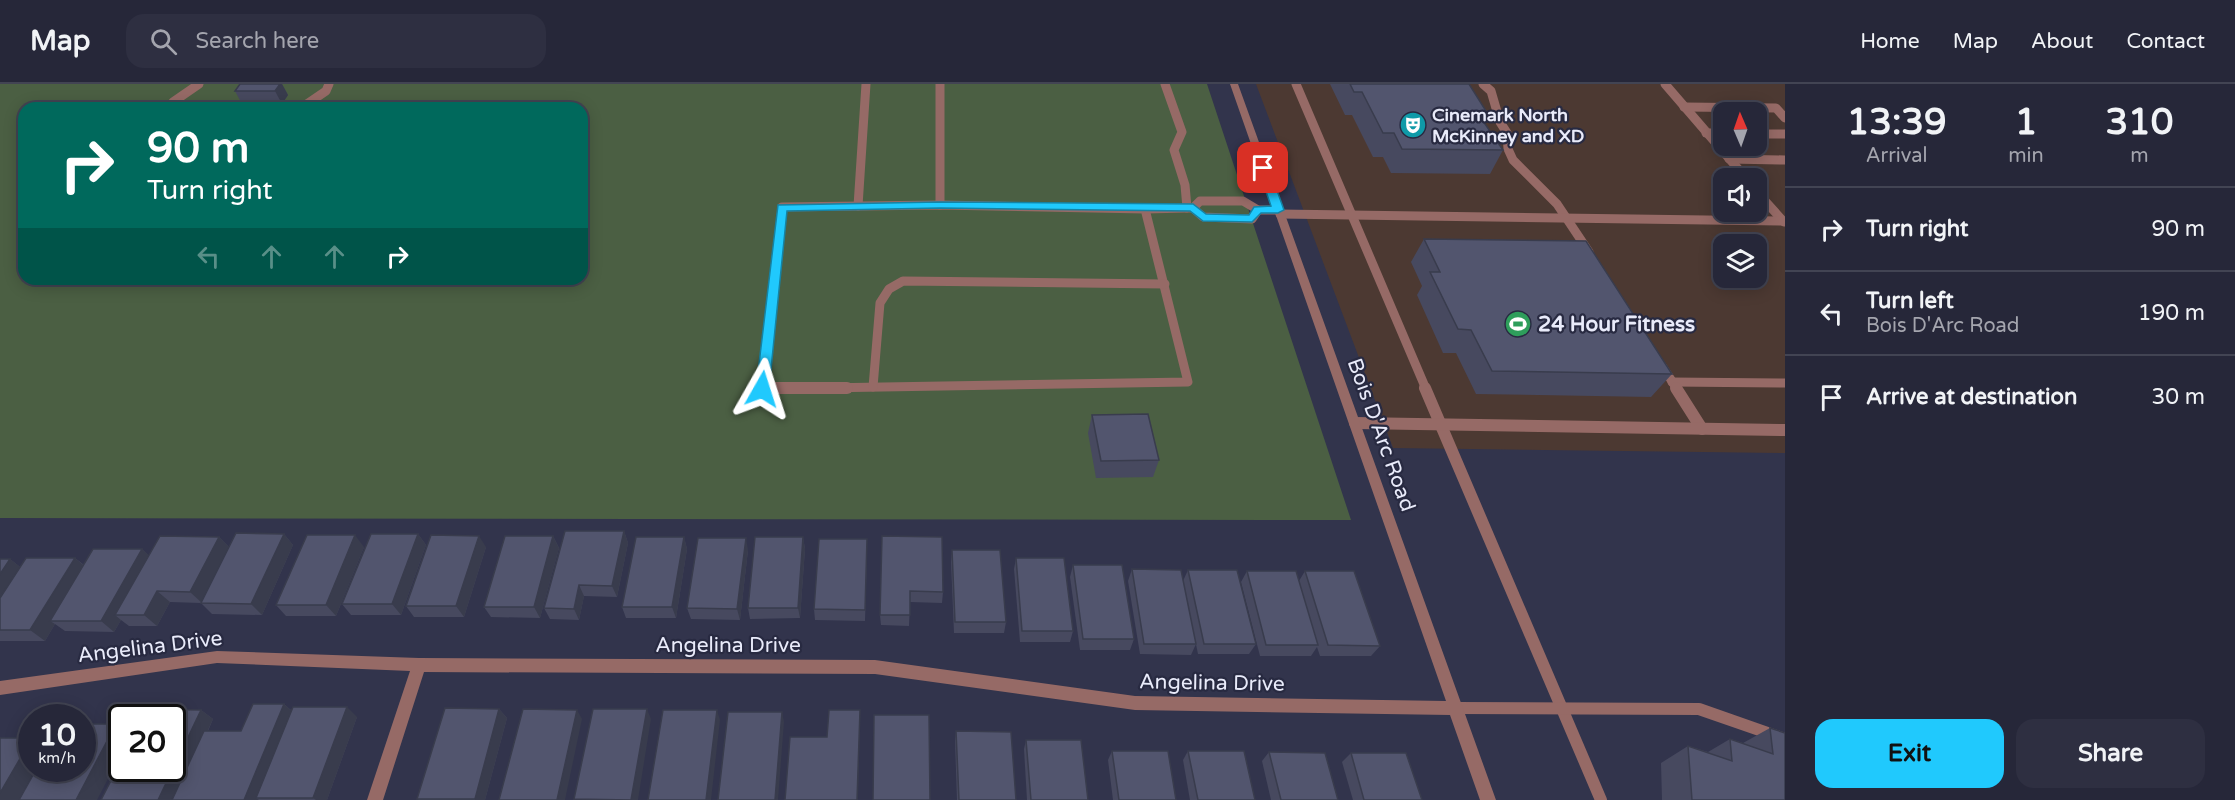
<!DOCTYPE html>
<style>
body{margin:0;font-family:"Varela Round",sans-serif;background:#2e2f41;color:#f1f3f6;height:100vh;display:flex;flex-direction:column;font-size:22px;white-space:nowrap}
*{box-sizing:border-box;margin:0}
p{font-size:20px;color:#a4a5ae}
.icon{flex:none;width:33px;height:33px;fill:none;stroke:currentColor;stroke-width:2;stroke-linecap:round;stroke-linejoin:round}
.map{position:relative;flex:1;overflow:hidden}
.sheet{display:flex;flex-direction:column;background:#262739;width:450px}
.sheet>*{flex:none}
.guide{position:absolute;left:18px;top:18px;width:570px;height:183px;border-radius:18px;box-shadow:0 3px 15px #0003,0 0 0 2px #424453;background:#00695c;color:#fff;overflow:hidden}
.needle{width:39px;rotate:358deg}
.tools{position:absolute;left:1713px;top:18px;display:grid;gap:12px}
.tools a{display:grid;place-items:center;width:54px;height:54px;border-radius:12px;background:#262739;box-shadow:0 3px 15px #0003,0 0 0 2px #424453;font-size:30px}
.speed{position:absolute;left:18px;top:620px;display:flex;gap:12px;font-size:30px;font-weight:700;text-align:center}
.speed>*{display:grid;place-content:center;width:78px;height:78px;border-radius:50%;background:#262739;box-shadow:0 3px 15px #0003,0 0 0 2px #424453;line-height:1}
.speed small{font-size:15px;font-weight:400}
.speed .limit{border:3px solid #111;border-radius:9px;background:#fff;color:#111}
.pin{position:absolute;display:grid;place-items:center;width:51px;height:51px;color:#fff;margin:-26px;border-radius:12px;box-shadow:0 3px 9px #0006}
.me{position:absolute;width:66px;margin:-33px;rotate:6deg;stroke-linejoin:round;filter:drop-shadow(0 0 4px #0008)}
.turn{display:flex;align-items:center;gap:21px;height:126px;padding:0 30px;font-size:27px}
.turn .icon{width:78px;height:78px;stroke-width:2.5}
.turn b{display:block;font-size:42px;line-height:51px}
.lanes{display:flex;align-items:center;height:57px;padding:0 30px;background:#0003;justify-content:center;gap:30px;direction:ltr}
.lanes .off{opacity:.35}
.eta{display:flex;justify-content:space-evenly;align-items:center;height:102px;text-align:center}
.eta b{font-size:36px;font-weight:700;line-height:42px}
.action{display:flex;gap:12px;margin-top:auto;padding:12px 30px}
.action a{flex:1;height:69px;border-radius:18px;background:#20c9fd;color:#111;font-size:24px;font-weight:700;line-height:69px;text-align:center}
.action a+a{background:#2e2f41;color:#f1f3f6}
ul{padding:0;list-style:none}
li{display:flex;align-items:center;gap:18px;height:84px;padding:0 30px;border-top:2px solid #424453}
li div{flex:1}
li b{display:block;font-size:22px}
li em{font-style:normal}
header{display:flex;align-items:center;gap:36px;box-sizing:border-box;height:84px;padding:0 30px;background:#262739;border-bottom:2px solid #424453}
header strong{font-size:28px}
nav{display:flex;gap:33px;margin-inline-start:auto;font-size:21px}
.search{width:420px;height:54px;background:#2e2f41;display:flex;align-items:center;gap:15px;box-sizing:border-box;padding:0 21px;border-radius:18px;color:#a4a5ae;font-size:22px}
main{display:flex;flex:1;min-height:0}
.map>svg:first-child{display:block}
.commercial{fill:#4c3932;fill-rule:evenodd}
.green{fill:#4b5f43;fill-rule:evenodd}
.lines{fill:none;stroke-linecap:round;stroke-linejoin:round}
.service-far1{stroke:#966a66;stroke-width:9}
.service{stroke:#966a66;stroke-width:12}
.minor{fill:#966a66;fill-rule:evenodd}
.wall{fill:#47495f}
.shaded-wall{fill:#393c4d}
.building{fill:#52556e;stroke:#393c4d;stroke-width:1.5}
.route{fill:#20c9fd;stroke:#1583a4;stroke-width:1.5}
.labels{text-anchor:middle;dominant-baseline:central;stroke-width:4.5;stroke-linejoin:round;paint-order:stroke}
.far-poi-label{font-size:18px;font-weight:bold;fill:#e9ebfa;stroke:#282a41;text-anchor:start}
.poi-label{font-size:21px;font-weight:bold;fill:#e9ebfa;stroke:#282a41;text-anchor:start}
.street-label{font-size:21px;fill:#e9ebfa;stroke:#282a41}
</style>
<header>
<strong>Map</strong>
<div class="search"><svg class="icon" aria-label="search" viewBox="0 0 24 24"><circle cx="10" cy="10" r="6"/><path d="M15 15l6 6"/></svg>Search here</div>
<nav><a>Home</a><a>Map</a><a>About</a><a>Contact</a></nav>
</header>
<main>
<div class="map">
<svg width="1785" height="716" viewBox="0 0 1785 716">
<rect width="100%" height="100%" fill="#32344c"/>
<path class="commercial" d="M1256,0H1785V369L1393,364ZM1724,28H1756V62H1724ZM1724,94H1756V128H1724ZM1724,160H1756V194H1724Z"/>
<path class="green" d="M0,0H1207L1351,436L0,434ZM24,24H582V195H24Z"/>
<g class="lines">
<g class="service-far1">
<polyline points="940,0 940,121"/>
<polyline points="1296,0 1426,305"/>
<polyline points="1483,0 1491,7 1500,38 1507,49 1508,65 1513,76 1557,120 1589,168"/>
<polyline points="1665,0 1746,94"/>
<polyline points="1684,23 1776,24 1785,34"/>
<polyline points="171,24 173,18 199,0"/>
<polyline points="301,24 326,7 329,0"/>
<polyline points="1706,49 1724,49"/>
<polyline points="1756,50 1785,50"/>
<polyline points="1729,75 1785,76"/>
<polyline points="1756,107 1784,138"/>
<polygon points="940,121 1145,125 1188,298 762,305 782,123"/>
<polyline points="858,122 866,0"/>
<polyline points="1187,124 1193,124 1200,117 1243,117 1258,126 1278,126"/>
<polyline points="1193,124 1203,133 1252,135 1258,126"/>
<polyline points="1145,125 1187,124 1185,101 1174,66 1182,48 1165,0"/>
<polyline points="1280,130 1782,137"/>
<polyline points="1662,282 1677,305"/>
<polyline points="1672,298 1785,299"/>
<polyline points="873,303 880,219 889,205 903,197 1165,200"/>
</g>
<g class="service">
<polyline points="762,304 847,304"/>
<polyline points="1425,304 1601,716"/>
<polyline points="1676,304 1702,345"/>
<polyline points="1355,339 1785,346"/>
<polyline points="1456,624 1699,625 1785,655"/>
</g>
<polygon class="minor" points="1230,0 1238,0 1496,716 1480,716 1450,631 1135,626 875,590 424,588 383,716 367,716 410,587 217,579 0,611 0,597 217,567 419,574 875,576 1135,612 1446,617"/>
</g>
<g class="wall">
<polygon points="240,0 282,0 288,11 282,20 242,20 235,7"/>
<polygon points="1330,0 1469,0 1486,27 1482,36 1503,66 1490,90 1391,89 1383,73 1373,73 1352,31 1345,31"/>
<polygon points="1424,155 1672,290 1651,313 1476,310 1456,269 1443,269 1417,211 1422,202 1411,178"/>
<polygon points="1092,331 1159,376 1153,393 1096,394 1088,349"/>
<polygon points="624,447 628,459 617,513 584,512 579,536 550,535 544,524"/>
<polygon points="284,450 293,461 262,531 212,530 201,519 170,518 157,542 129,542 121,536 114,548 65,547 55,540 45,557 0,557 0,475 10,475 20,483 75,474 84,481 142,465 149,472 219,453 229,463"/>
<polygon points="418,450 426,461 401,531 351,531 342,520"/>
<polygon points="553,452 559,464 540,534 491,533 484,523"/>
<polygon points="684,453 687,465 676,534 626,534 622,523"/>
<polygon points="803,453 805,465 800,534 750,535 748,524"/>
<polygon points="942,453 943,508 942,519 910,518 909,542 881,541 880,531"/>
<polygon points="364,463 336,532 286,532 276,521"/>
<polygon points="486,463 464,533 414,533 406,522"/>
<polygon points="748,466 740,536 691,535 687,524"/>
<polygon points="867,466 865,537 815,536 814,525"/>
<polygon points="952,466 1006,538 1004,549 954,549 951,478"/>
<polygon points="1016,474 1073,547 1070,558 1020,558 1014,485"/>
<polygon points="1073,481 1134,555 1130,566 1080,566 1070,493"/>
<polygon points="1132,485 1196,560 1191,571 1140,570 1128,497"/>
<polygon points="1188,486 1256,560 1249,570 1198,570 1183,497"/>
<polygon points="1247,487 1299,497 1305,487 1380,562 1371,572 1320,572 1317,563 1311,572 1260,572 1241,498"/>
<polygon points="284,620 292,627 357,633 327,716 101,716 201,626 213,635 208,647 241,647"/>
<polygon points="499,625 507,634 485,716 419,716 417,715"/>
<polygon points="1770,644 1785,716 1662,716 1661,679 1688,662 1708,668 1730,655 1743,659"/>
<polygon points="956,647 1016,716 957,716 955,657"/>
<polygon points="1026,656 1088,716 1027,716 1024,665"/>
<polygon points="1112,667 1176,716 1113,716 1108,676"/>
<polygon points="1188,667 1255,716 1190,716 1183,676"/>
<polygon points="1269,668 1338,716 1271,716 1262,677"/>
<polygon points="1351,669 1422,716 1353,716 1342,678"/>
</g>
<g class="shaded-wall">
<polygon points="280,0 282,0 288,11 282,20 275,7"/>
<polygon points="624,447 628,459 617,513 612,502"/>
<polygon points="284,450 293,461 262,531 251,520"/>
<polygon points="418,450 426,461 401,531 392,520"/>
<polygon points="355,451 364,463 336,532 326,521"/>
<polygon points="479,452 486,463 464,533 456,522"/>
<polygon points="553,452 559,464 540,534 534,523"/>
<polygon points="219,453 230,464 202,519 190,508"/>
<polygon points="684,453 687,465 676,534 672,523"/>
<polygon points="803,453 805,465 800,534 798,524"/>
<polygon points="746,454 748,466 740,536 737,525"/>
<polygon points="142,465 154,476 115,531 121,536 114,548 101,537"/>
<polygon points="75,474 88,485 50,537 55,540 45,557 30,546"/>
<polygon points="10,475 24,486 0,524 0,490"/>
<polygon points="579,501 584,512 579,536 574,525"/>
<polygon points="157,507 170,518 157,542 144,531"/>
<polygon points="284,620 295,630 256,714 259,716 244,716"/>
<polygon points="347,623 357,633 327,716 316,716 313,714"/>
<polygon points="499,625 507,634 485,716 475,716 475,715"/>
<polygon points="647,625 651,635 638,716 631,716"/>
<polygon points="201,626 213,635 176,716 158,716"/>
<polygon points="577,626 582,635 565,716 557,716"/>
<polygon points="717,626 720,636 711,716 706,716"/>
<polygon points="860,626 860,636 858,716 857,716"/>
<polygon points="782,628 784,638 778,716 775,716"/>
<polygon points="116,640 122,644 122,668 97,716 76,716"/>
<polygon points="32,654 32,684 36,684 19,716 0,716 0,709"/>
</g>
<g class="building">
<polygon points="240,0 280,0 275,7 235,7"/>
<polygon points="1350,0 1469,0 1486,27 1476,27 1503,66 1402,65 1394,49 1383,49 1362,8 1354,8"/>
<polygon points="1424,155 1586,157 1672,290 1492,287 1471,246 1458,245 1430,188 1440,188"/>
<polygon points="1148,330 1159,376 1101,377 1092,331"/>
<polygon points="565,447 624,447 612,502 579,501 574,525 544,524"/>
<polygon points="236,449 284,450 251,520 201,519"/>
<polygon points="371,450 418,450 392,520 342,520"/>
<polygon points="307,451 355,451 326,521 276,521"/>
<polygon points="431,451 479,452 456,522 406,522"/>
<polygon points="160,452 219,453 190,508 157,507 144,531 115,531"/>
<polygon points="505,452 553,452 534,523 484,523"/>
<polygon points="882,452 942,453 943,508 910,507 910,531 880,531"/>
<polygon points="636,453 684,453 672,523 622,523"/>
<polygon points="755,453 803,453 798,524 748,524"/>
<polygon points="698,454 746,454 737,525 687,524"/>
<polygon points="819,455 867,455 865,526 814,525"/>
<polygon points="93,465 142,465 101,537 50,537"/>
<polygon points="952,466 1000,466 1006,538 955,538"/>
<polygon points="26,474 75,474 30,546 0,546 0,514"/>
<polygon points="1016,474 1064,474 1073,547 1022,547"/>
<polygon points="0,475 10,475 0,490"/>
<polygon points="1073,481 1122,481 1134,555 1083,555"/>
<polygon points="1132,485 1181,486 1196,560 1144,560"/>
<polygon points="1188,486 1237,486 1256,560 1204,560"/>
<polygon points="1247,487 1296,487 1318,561 1266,561"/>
<polygon points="1305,487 1354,487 1380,562 1328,561"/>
<polygon points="253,620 284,620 244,716 172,716 204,647 241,647"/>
<polygon points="293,623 347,623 313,714 256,714"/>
<polygon points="445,624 499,625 475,715 417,715"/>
<polygon points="147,625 201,626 158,716 101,716 122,675 122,684 172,684 172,633 143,633"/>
<polygon points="523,625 577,626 557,716 499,716"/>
<polygon points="593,625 647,625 631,716 574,715"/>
<polygon points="663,626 717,626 706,716 648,716"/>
<polygon points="829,626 860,626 857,716 785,716 790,653 827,653"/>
<polygon points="728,628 782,628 775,716 718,716"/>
<polygon points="874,631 929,631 930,716 873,716"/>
<polygon points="82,640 116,640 76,716 19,716 37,684 82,684"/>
<polygon points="1770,644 1785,649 1785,716 1692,716 1688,662 1732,677 1730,655 1773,670"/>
<polygon points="956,647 1011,648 1016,716 959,716"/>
<polygon points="0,654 32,654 0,709"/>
<polygon points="1026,656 1081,656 1088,716 1031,716"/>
<polygon points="1112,667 1168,667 1176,716 1119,716"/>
<polygon points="1188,667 1244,667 1255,716 1198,716"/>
<polygon points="1269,668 1325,669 1338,716 1281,716"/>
<polygon points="1351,669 1406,669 1422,716 1364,716"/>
</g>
<polygon class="route" points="1263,81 1269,84 1284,126 1278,129 1261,129 1252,138 1203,137 1190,127 940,124 787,127 769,305 762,310 756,305 778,121 940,118 1193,120 1206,130 1249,131 1254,123 1271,122 1258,84"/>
<defs>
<symbol id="theatre-disc" viewBox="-11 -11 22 22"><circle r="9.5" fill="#0f9aa8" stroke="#282a41"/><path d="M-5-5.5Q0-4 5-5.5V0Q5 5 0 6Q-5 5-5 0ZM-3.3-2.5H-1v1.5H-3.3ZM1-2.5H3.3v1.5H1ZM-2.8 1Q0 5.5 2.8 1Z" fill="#fff"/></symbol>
<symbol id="stadium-disc" viewBox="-11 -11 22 22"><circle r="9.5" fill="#2e9e5b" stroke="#282a41"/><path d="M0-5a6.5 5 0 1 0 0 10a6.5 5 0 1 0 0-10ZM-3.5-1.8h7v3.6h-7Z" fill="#fff"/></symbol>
</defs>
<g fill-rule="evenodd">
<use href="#theatre-disc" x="1398" y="26" width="30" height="30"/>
<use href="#stadium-disc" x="1503" y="225" width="30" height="30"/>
</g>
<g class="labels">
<g class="far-poi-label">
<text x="1432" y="31">Cinemark North<tspan x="1432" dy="21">McKinney and XD</tspan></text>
</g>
<g class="poi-label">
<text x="1538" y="240">24 Hour Fitness</text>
</g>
<g class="street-label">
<text transform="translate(1381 351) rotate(70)">Bois D'Arc Road</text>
<text x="728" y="561">Angelina Drive</text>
<text transform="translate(150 563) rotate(-7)">Angelina Drive</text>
<text transform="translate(1212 599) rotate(1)">Angelina Drive</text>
</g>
</g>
</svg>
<div class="tools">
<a><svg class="needle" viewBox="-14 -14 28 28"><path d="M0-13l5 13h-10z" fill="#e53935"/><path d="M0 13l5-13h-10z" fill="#a4a5ae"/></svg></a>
<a><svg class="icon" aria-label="sound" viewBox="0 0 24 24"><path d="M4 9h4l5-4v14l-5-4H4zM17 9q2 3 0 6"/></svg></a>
<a><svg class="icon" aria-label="layers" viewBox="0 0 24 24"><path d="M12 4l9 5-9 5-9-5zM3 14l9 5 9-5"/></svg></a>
</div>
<div class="speed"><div>10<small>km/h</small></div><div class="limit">20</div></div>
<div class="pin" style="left:1263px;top:84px;background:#d93025"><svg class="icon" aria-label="arrive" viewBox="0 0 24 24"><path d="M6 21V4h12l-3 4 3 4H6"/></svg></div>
<svg class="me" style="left:762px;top:305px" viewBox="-20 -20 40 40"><path d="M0-17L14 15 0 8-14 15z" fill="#20c9fd" stroke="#fff" stroke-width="4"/></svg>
<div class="guide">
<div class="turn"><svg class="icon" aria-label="right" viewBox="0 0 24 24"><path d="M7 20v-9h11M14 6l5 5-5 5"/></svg><div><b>90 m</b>Turn right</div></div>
<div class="lanes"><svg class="icon off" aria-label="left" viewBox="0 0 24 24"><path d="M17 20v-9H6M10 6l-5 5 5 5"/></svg><svg class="icon off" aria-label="ahead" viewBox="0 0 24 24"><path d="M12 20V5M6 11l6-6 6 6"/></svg><svg class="icon off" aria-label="ahead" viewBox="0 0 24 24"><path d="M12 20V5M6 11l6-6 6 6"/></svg><svg class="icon" aria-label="right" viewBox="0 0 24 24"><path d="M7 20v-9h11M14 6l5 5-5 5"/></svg></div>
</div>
</div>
<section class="sheet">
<div class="eta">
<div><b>13:39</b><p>Arrival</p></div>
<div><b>1</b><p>min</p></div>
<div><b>310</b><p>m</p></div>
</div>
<ul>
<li><svg class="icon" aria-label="right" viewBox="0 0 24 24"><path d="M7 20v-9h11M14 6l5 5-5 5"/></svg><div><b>Turn right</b></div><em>90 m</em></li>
<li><svg class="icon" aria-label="left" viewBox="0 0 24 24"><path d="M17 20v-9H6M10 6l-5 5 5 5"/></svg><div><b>Turn left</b><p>Bois D'Arc Road</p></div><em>190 m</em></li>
<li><svg class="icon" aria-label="arrive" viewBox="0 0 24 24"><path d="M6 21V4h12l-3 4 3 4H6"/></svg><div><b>Arrive at destination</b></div><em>30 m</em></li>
</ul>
<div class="action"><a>Exit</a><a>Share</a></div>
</section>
</main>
